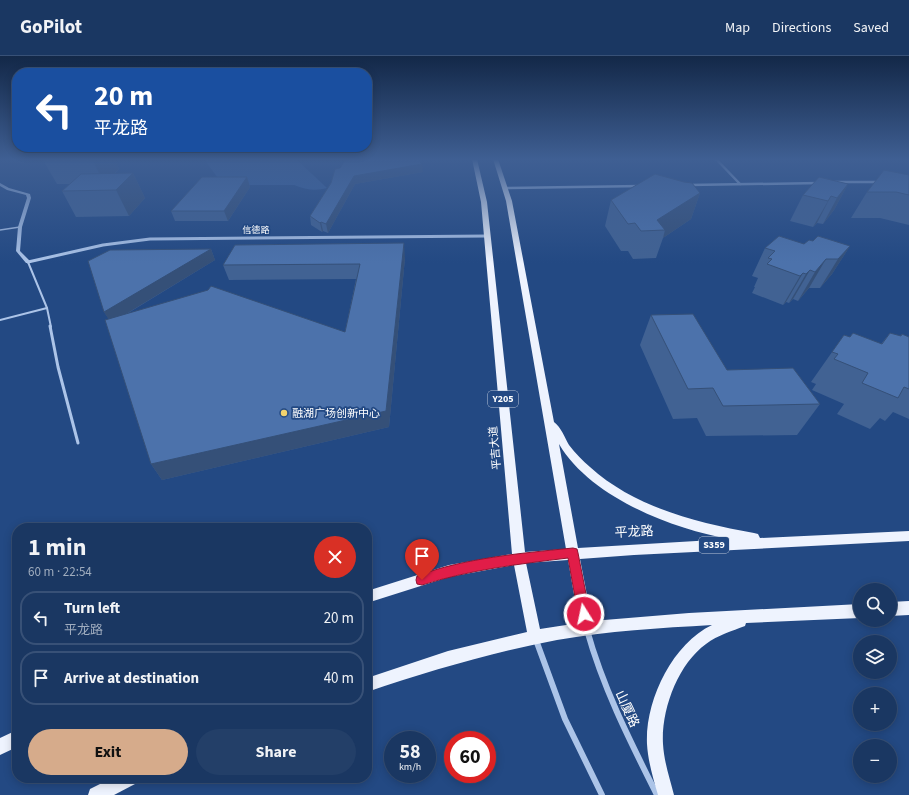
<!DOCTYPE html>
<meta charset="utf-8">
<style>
body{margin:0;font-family:"Source Sans 3","Noto Sans SC",sans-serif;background:#233f68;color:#f1f3f6;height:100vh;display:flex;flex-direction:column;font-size:15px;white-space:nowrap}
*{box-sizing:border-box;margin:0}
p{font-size:13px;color:#9facbe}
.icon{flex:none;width:22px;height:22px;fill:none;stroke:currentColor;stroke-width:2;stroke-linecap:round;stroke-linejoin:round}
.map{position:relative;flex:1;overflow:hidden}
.details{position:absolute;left:12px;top:467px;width:360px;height:260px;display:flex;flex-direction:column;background:#1a3762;border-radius:16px;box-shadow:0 2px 10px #0003,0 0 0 1px #385177}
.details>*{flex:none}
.top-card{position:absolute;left:12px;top:12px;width:360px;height:84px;border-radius:16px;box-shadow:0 2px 10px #0003,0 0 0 1px #385177;background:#1a4fa0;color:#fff;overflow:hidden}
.tools{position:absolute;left:853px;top:527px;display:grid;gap:8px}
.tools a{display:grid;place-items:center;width:44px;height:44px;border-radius:50%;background:#1a3762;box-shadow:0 2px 10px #0003,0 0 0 1px #385177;font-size:20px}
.speed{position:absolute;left:384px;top:675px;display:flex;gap:8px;font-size:20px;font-weight:700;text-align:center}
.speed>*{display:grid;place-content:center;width:52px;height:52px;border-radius:50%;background:#1a3762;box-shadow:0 2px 10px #0003,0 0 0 1px #385177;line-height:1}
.speed small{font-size:10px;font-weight:400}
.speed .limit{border:6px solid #d22;background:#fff;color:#111}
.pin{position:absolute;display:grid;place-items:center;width:34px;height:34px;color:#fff;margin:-41px -17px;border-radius:50% 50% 50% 0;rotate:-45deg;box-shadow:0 0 4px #0007}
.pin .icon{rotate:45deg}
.me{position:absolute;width:44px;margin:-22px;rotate:350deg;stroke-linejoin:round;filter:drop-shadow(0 0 3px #0008)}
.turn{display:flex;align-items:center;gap:14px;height:84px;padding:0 16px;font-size:18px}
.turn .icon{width:52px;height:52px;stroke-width:2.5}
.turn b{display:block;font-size:28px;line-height:34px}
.round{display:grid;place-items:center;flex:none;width:42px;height:42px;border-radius:21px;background:#233f68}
.summary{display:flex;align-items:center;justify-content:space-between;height:68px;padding:0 16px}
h1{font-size:24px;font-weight:700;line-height:30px}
.primary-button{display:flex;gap:8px;margin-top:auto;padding:8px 16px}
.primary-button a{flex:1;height:46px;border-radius:24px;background:#d6ab8b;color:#111;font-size:16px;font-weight:700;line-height:46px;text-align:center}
.primary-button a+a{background:#233f68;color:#f1f3f6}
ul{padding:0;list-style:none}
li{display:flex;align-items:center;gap:12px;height:54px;margin:0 8px 6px;padding:0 8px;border:2px solid #385177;border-radius:16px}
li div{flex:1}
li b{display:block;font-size:15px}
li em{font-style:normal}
header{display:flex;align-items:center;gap:24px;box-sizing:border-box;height:56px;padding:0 20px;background:#1a3762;border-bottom:1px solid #385177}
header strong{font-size:19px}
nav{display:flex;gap:22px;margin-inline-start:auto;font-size:14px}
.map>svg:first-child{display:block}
.green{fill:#3862a0}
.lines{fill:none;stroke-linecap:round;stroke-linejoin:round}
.service-far2{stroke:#acc4e8;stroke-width:1.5}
.service-far1{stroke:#acc4e8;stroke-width:2}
.service{stroke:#acc4e8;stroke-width:3}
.minor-far2{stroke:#acc4e8;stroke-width:2.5}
.minor-far1{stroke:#acc4e8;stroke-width:3}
.minor{stroke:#acc4e8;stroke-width:6}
.tertiary{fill:#acc4e8;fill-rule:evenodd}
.primary{fill:#eef3fe;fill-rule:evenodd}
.wall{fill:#416293}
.shaded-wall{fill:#355078}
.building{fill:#4c72ab;stroke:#355078}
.route{fill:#e11d48;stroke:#92132f}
.poi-dot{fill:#f2d36f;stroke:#234983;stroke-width:1.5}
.labels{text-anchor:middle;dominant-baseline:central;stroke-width:3.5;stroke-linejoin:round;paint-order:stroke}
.far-street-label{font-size:9px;fill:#fff;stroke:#234983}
.shield{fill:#234983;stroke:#bdc8da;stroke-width:1}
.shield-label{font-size:10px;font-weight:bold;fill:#fff}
.poi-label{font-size:11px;fill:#fff;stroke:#234983;text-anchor:start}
.street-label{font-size:11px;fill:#fff;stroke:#234983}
.near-street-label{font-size:13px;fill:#fff;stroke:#234983}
</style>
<header>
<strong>GoPilot</strong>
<nav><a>Map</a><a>Directions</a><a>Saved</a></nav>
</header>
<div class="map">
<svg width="909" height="739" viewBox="0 0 909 739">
<rect width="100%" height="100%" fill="#234983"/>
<path class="green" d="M204,103H296L327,132C316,135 306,134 294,129H223Z"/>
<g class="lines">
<polyline class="service-far2" points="0,174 20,171"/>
<g class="service-far1">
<polyline points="28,206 47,252 51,271"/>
<polyline points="0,264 47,252"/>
</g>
<polyline class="service" points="50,270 58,311 78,387"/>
<g class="minor-far2">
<polyline points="716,103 740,128"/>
<polyline points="835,126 879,126"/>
<polyline points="689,129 819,127"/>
<polyline points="506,132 641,130"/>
</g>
<polyline class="minor-far1" points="28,206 103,189 150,183 487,180"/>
<g class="minor">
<path d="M587,574C603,632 630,685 657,739"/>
<polyline points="536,584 565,663 602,739"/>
</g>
<polygon class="tertiary" points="0,127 9,132 30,138 31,142 22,171 20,195 30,205 30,207 26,207 16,195 18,171 27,142 26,139 7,134 0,130"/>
<g class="primary">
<path d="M472,103H477L487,146L525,496L566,493L506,145L493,103H498L512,145L554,366C561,371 565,382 569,389C575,397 583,405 590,411C634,451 697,467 754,477L758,478L760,482L909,475V485L634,499L580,503L592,565L689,557L860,548V562L746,567L745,570C732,575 718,579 706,588C678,608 661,654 663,688C664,706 670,723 674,739H658C653,722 648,705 647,688C645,645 672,588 712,569C660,572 608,575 557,584C493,596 429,615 367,636V622L448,595L527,576L514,509L449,521L367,547V535L449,509L512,498L481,146ZM559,388C590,441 672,473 730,483L578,492ZM568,504L579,567L540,573L526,507Z"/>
<polygon points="909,545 909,559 890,560 890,546"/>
<polygon points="17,674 17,691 0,699 0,682"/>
<polygon points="112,722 137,722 135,728 114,739 88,739 90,733"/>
</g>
</g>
<g class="wall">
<polygon points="44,103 115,103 119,113 115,118 133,117 145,142 129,160 76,161 62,135 70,128 57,128 43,104"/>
<polygon points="340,112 423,116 355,128 328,177 323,175 322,176 311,169 310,160"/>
<polygon points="909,119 909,169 880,162 851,162 867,136"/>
<polygon points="247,121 250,131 228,165 175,165 171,155"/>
<polygon points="848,128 834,154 823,168 817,167 813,171 790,165 803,139"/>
<polygon points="700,137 691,163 663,182 656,202 633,203 628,195 621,195 605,170 611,144"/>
<polygon points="813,185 850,190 832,218 820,232 809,232 798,245 793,243 789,247 786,246 783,249 752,237 755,231 754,231 758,222 752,220 765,192 804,188"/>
<polygon points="211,193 215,204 125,259 345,276 356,223 229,224 223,209 405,202 389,371 162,424 151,408 109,263 104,256"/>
<polygon points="651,259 727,314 820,348 797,379 706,380 697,362 673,363 640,289"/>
<polygon points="853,277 881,288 890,277 900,280 902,278 909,281 909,363 893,356 885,365 880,362 870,373 837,358 844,348 812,334 816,328 811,326 844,279 850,281"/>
</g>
<g class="shaded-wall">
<polygon points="92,103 115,103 119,113 104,127"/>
<polygon points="422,108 423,116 355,128 328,177 326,168 354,120"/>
<polygon points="133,117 145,142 129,160 116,134"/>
<polygon points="247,121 250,131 228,165 224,155"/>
<polygon points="848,128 834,154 823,168 837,142"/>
<polygon points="700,137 691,163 663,182 665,174 657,164"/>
<polygon points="831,140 817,167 813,171 828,145"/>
<polygon points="321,166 323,175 322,176 320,167"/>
<polygon points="404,187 405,202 389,371 162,424 151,408 386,355"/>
<polygon points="850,190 832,218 820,232 838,203"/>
<polygon points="211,193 215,204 111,267 104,256"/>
<polygon points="826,203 809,232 798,245 815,216"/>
<polygon points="810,214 793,243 789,247 806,218"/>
<polygon points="803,217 786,246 783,249 800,220"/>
</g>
<g class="building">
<polygon points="346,103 418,103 422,108 354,120 326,168 321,166 320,167 310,160 331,127 335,113 340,112"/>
<polygon points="884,114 909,119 909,139 896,136 867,136"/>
<polygon points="133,117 116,134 62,135 81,118"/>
<polygon points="655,118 684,126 692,127 700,137 657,164 665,174 641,175 635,167 628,168 611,144"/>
<polygon points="202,121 247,121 224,155 171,155"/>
<polygon points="819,121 848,128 837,142 831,140 828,145 803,139"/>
<polygon points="779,180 804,188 809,184 813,185 818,180 850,190 838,203 826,203 815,216 810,214 806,218 803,217 800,220 767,208 772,203 768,202 775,195 765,192"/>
<polygon points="404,187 386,355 151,408 105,264 208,234 211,230 345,276 360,208 223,209 235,189"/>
<polygon points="211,193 104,256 88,205 110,194"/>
<polygon points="693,258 727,314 793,312 820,348 723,350 713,332 688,333 651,259"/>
<polygon points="853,277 882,288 890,277 901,280 902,278 909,281 909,333 904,331 898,342 862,327 868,317 834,303 838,298 832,296 844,279 850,281"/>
</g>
<linearGradient id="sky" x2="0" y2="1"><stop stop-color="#132848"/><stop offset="0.5" stop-color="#3f5f93"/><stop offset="1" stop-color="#3f5f93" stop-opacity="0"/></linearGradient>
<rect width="909" height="207" fill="url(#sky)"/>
<path class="route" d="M573,492L577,493L578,497L590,558L588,562L584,564L580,562L578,558L568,502C519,508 469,514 422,529L417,528L416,524L417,520C464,502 523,497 573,492Z"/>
<circle class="poi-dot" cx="284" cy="357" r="4"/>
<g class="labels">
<g class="far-street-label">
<text x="256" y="174">信德路</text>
</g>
<g class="shield">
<rect x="488" y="335" width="30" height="16" rx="3"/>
<rect x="699" y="481" width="30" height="16" rx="3"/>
</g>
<g class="shield-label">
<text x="503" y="343">Y205</text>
<text x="714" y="489">S359</text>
</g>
<g class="poi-label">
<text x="292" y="357">融湖广场创新中心</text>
</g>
<g class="street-label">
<text transform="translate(495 392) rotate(-95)">平吉大道</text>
</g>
<g class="near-street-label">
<text transform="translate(634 476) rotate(-3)">平龙路</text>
<text transform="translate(627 653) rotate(65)">山厦路</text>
</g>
</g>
</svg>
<div class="tools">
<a><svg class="icon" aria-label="search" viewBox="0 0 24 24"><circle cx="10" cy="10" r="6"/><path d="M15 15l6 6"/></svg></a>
<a><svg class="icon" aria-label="layers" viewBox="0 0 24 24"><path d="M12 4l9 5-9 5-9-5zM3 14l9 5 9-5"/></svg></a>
<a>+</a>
<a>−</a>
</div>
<div class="speed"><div>58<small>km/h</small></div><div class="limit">60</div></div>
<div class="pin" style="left:422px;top:524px;background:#d93025"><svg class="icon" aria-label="arrive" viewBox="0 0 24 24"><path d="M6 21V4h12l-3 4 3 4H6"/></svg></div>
<svg class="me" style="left:584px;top:558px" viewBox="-20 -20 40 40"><circle r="17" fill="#e11d48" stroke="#fff" stroke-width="3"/><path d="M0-11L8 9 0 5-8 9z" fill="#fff"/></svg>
<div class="top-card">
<div class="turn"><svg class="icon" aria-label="left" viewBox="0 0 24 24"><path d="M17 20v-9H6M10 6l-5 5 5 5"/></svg><div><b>20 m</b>平龙路</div></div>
</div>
<section class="details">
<div class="summary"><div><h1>1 min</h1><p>60 m · 22:54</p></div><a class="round" style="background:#d93025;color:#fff"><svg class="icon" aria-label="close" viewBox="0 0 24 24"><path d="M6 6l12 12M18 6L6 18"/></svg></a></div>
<ul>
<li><svg class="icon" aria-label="left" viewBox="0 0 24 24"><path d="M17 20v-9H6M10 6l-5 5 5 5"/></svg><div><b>Turn left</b><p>平龙路</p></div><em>20 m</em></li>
<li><svg class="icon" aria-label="arrive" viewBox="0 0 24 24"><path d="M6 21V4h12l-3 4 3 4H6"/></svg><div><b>Arrive at destination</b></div><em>40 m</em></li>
</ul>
<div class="primary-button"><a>Exit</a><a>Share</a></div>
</section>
</div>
